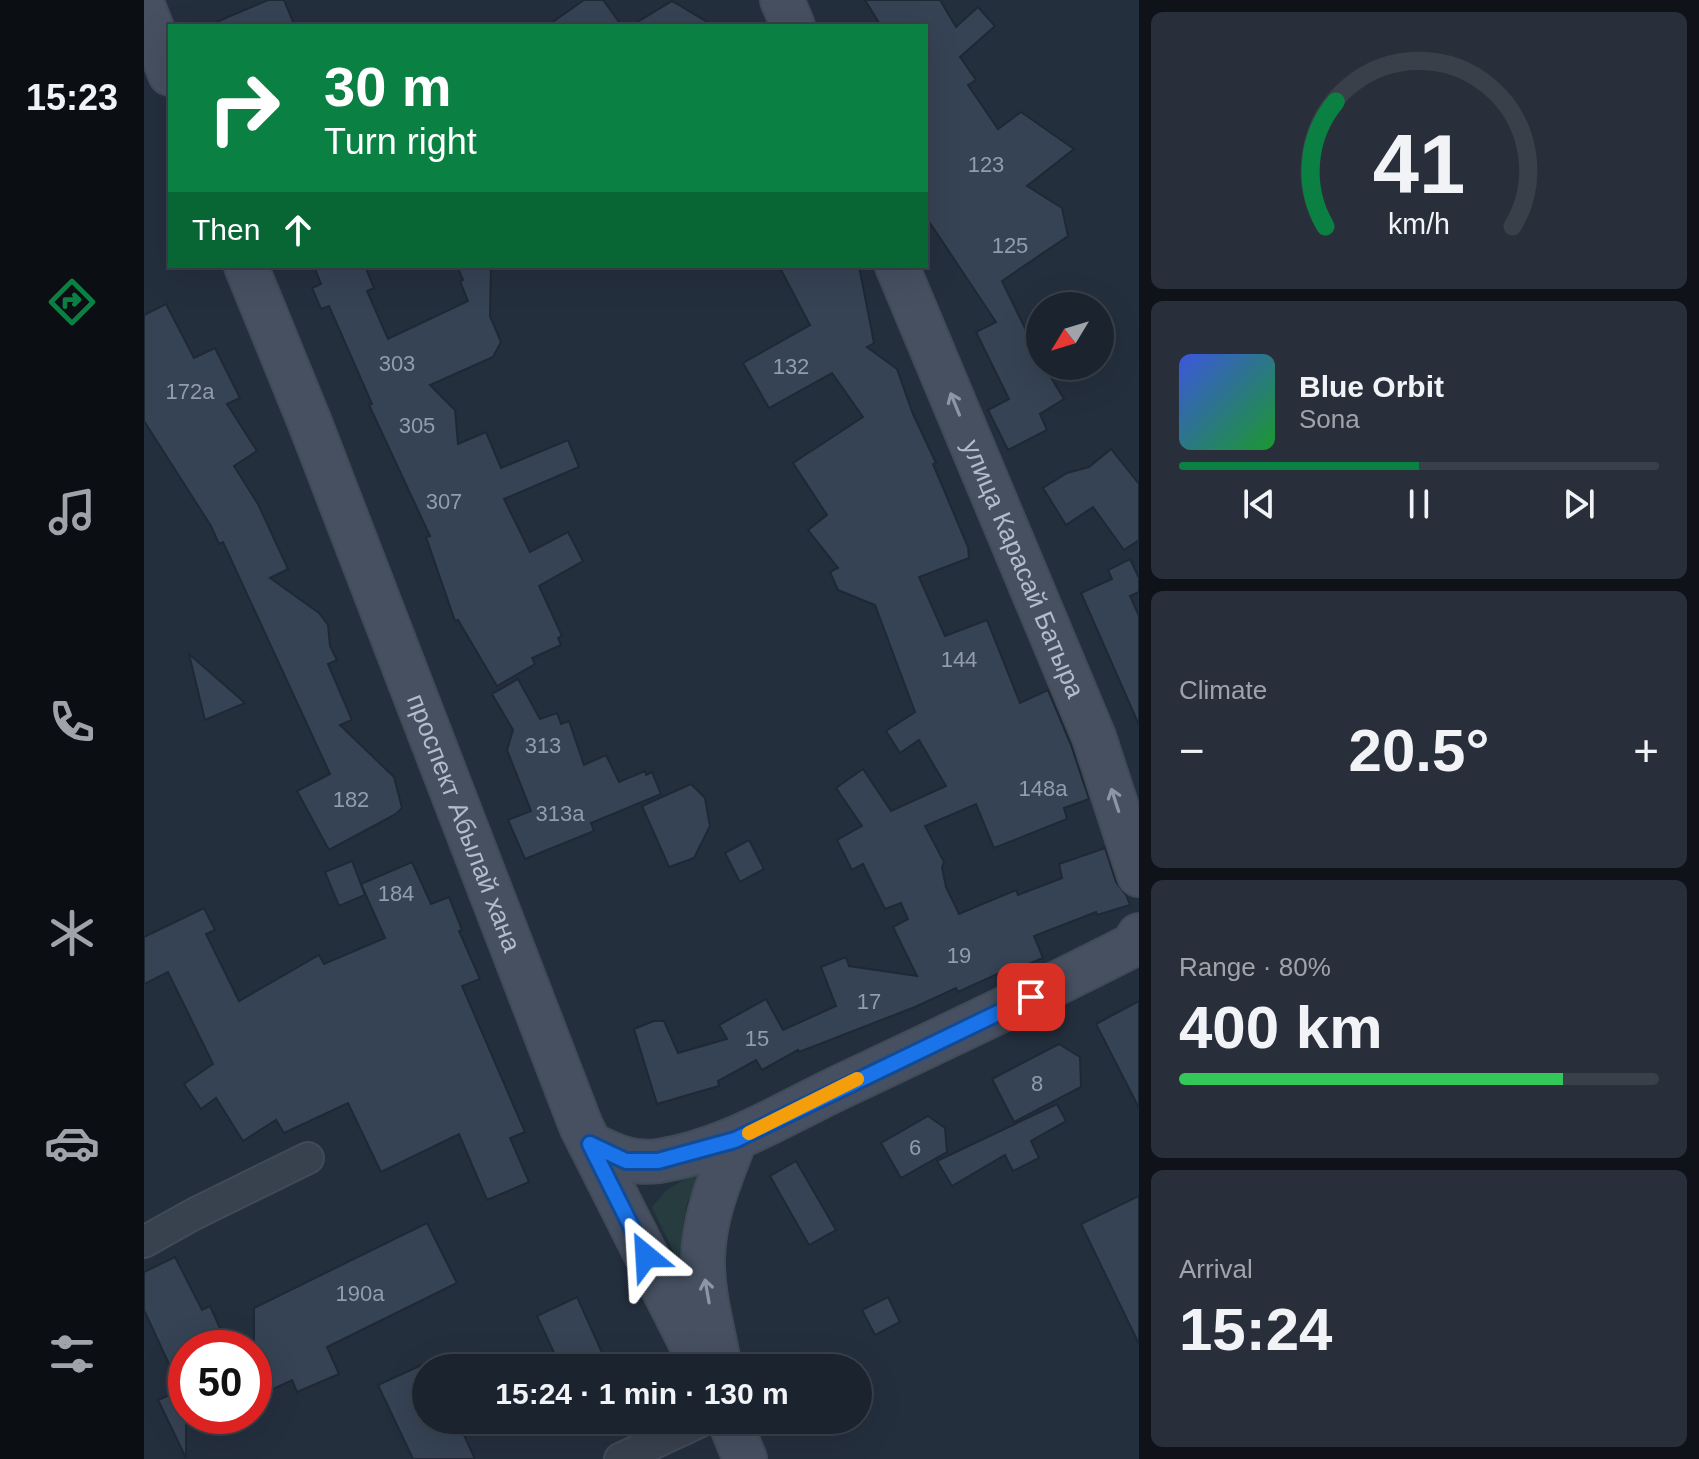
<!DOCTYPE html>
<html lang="en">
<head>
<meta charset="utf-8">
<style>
	:root { --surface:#1b232e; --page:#282f3a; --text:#f1f3f6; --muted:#a0a4aa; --line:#39404a; --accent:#0b8043 }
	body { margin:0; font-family:Helvetica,sans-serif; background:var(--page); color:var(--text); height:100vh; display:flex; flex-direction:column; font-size:30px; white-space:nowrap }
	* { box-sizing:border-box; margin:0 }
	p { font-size:26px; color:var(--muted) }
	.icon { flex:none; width:44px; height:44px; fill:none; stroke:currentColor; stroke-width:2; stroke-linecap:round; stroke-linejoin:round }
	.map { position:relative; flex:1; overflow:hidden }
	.panel { display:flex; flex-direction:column; gap:12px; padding:12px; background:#0f1319; width:560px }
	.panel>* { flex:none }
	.banner { position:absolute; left:24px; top:24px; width:760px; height:244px; border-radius:0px; box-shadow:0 8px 32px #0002,0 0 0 2px var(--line); background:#0b8043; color:#fff; overflow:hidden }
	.needle { width:52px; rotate:232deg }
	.tools { position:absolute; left:882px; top:292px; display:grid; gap:16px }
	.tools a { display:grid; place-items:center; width:88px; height:88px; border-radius:50%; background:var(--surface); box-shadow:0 8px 32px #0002,0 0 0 2px var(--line); font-size:40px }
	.speed { position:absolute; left:24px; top:1330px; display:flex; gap:16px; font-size:40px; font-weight:700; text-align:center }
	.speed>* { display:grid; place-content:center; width:104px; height:104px; border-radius:50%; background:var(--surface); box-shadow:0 8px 32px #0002,0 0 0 2px var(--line); line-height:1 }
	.speed .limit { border:12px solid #d22; background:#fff; color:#111 }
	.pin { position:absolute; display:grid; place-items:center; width:68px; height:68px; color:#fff; margin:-34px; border-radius:16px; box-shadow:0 4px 12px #0006 }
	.me { position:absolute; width:88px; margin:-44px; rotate:333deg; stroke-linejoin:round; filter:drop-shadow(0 0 6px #0008) }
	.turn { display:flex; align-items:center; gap:28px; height:168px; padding:0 24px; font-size:36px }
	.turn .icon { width:104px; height:104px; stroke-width:2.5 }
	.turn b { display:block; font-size:56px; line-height:68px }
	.then { display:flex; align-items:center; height:76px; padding:0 24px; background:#0003; gap:16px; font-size:30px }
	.big { font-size:60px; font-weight:700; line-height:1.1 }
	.panel .tile { flex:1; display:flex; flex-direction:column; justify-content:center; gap:12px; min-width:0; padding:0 28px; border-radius:12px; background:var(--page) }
	.panel .dial { align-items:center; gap:0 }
	.dial svg { height:208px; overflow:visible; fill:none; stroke:var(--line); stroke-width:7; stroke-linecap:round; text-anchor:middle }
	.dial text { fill:var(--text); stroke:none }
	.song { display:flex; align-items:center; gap:24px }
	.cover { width:96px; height:96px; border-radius:12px; background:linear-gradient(135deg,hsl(230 70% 55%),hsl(130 70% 35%)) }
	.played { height:8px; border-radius:4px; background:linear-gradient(90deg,var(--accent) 50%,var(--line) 50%) }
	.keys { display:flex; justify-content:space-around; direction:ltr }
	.heat { display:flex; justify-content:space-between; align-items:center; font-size:44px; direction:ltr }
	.charge { height:12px; border-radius:6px; background:linear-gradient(90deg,#34c759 80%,var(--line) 0) }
	.trip { position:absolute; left:268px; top:1354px; width:460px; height:80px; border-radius:40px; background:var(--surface); box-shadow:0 8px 32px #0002,0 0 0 2px var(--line); font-weight:700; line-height:80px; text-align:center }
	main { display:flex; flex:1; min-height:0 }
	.tab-bar { display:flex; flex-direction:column; width:144px; justify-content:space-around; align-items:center; background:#0b0e12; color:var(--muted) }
	.tab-bar .icon { width:56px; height:56px }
	.tab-bar .selected { color:var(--accent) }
	.tab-bar b { font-size:36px; color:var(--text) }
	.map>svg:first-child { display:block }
	.green { fill:#263c3f }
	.building { fill:#364354; stroke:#1f2835; stroke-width:2 }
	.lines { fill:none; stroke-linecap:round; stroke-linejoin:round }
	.minor-casing { stroke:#414a57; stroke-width:34 }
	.secondary-casing { stroke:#414a57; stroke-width:46 }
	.minor { stroke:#38414e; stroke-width:30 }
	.secondary { stroke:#465061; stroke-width:42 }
	.oneway { stroke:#8e96a5 }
	.route-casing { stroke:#114b97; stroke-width:20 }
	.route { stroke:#1a73e8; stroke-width:14 }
	.slow { stroke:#f59e0b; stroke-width:14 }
	.labels { text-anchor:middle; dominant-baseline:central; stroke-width:8; stroke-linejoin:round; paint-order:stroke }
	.number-label { font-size:22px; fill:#929caa }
	.street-label { font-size:26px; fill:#b4bcc9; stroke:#1d2633 }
</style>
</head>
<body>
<main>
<nav class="tab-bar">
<b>15:23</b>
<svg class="icon selected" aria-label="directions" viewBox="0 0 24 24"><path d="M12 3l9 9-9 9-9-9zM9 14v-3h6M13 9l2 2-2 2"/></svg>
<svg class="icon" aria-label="music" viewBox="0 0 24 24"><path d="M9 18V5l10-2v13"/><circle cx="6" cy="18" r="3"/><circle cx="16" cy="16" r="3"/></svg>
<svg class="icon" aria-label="phone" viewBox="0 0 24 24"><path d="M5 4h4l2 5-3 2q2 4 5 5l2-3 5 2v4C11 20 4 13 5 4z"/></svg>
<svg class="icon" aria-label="climate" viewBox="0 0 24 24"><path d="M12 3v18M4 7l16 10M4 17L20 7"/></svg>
<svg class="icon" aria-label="car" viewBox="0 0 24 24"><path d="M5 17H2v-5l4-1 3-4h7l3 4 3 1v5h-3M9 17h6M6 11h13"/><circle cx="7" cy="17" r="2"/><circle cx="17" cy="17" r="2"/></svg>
<svg class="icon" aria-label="filters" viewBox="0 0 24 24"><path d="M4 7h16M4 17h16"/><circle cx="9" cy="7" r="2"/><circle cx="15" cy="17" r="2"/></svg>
</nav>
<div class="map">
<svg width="995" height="1459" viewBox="0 0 995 1459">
	<rect width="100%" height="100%" fill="#242f3e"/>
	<polygon class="green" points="558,1170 543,1203 538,1231 538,1270 508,1207 524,1189"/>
	<g class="building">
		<polygon points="124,0 140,0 151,26 63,26"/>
		<polygon points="440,0 459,0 478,26 403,26"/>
		<polygon points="721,0 796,0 812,27 834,7 851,26 816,57 832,80 824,85 854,129 877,112 930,149 883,186 918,208 924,236 858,281 896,359 896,366 900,366 920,399 896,414 903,430 864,450 844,410 865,399 832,332 852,322 782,217 782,26 737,26"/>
		<polygon points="528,1 570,26 487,26"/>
		<polygon points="170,266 221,266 230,288 223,291 244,339 324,301 316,281 319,280 313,266 347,266 346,316 357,342 349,357 286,385 311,410 314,444 342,432 357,468 424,440 435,467 360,499 386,552 424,532 439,561 395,586 418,636 414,638 417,645 388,658 391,664 353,686 314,620 311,621 282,537 286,536 225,405 228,404 185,306 177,309 168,288 177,284"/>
		<polygon points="635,266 715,266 730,343 723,347 753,369 769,414 792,463 789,464 824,547 825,558 775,577 801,636 843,620 876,703 904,690 927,745 945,799 920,808 923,819 850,848 832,804 781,826 800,862 798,867 802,887 815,914 872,890 874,895 918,878 915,864 961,848 972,882 982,895 986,905 953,915 952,912 890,936 899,958 865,972 864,969 814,992 812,988 771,1007 655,1052 654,1050 618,1070 612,1060 574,1081 575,1086 513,1104 490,1029 510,1021 520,1021 534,1053 583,1039 575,1025 622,999 639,1030 692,1006 677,967 702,957 705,966 773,976 749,927 764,919 757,903 741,909 719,864 708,870 693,840 718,826 692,788 719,769 747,811 802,786 775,740 756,753 742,731 771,712 731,605 694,590 686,572 694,568 664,530 683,515 649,463 719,417 688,373 625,408 599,363 666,325"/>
		<polygon points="22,304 50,358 71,348 96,398 83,404 113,451 90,466 114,504 144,569 126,578 175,613 184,625 186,646 193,660 184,664 208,720 196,725 250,777 258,808 252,814 185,850 153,791 186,774 79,542 75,544 67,526 0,421 0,315"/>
		<polygon points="967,449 995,484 995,540 980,550 949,507 922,525 899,488 923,473 945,467"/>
		<polygon points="986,559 995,578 995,592 986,596 995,616 995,725 937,593 968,579 964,570"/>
		<polygon points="45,654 101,703 61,720"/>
		<polygon points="374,679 396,719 413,713 417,724 425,721 440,765 462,755 475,782 501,771 502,775 508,772 517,794 447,823 450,831 381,859 364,820 387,811 363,750 369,730 348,694"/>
		<polygon points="547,784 561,798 566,826 550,858 525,867 498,806"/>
		<polygon points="605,840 620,869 596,882 581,853"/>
		<polygon points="208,861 221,895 195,906 181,872"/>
		<polygon points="268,862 287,904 305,897 318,930 315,931 336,979 318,986 381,1132 366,1138 385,1182 343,1200 315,1134 237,1172 204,1103 140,1133 132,1120 99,1141 72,1098 57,1109 40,1084 69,1064 24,972 0,984 0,937 60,908 71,930 62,934 95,1001 175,955 180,964 241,938 217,884"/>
		<polygon points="995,1001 995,1108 952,1024"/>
		<polygon points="915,1044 936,1057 937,1087 870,1122 848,1079"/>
		<polygon points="913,1104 922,1121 887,1141 895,1158 869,1171 861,1155 808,1186 793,1161"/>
		<polygon points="784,1116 801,1128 803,1152 757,1178 737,1143"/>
		<polygon points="652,1161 692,1230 665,1245 626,1176"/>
		<polygon points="995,1196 995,1344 937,1224"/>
		<polygon points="283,1223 313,1283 183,1347 195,1374 153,1392 148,1380 110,1398 110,1308"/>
		<polygon points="31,1257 58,1310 66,1306 85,1348 42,1348 42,1458 14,1400 37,1390 0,1310 0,1272"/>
		<polygon points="433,1297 465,1368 417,1368 393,1316"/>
		<polygon points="744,1297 756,1322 731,1335 718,1310"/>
		<polygon points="282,1363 282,1420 313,1420 331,1459 269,1459 234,1385"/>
	</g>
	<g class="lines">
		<defs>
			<g id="minor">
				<polyline points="0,1242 50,1214 164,1158"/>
				<polyline points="476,1459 559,1420"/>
			</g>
			<g id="secondary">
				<polyline points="638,0 649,26"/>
				<polyline points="0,8 26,74"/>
				<path id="s1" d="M102 266 166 423 437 1126 559 1368"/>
				<path id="s2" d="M753 266 950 737 995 875"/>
				<path d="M446 1144C469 1155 488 1165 515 1161 580 1151 636 1116 694 1088 793 1041 892 995 989 945L995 935"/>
				<path d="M576 1368C570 1333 558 1294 559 1258 560 1216 576 1179 591 1140"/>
				<polyline points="585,1420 601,1459"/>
			</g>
		</defs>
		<use href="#minor" class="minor-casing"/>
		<use href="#secondary" class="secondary-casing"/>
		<use href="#minor" class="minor"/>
		<use href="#secondary" class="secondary"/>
	</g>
	<defs><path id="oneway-shaft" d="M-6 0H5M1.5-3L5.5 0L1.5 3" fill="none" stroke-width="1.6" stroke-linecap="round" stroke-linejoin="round" transform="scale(2)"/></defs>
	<g class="oneway">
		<use href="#oneway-shaft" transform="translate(811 404) rotate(-112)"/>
		<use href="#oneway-shaft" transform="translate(971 800) rotate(-108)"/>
		<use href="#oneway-shaft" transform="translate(563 1291) rotate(-100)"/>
	</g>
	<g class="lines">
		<defs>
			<polyline id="route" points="502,1256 446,1144 482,1161 514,1161 591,1140 887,997"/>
		</defs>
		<use href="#route" class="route-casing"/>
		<use href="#route" class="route"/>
		<polyline class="slow" points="605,1133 713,1079"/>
	</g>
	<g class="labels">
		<g class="number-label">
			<text x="842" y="164">123</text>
			<text x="866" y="245">125</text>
			<text x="253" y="363">303</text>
			<text x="647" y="366">132</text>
			<text x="46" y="391">172а</text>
			<text x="273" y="425">305</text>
			<text x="300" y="501">307</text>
			<text x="815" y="659">144</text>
			<text x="399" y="745">313</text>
			<text x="899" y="788">148а</text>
			<text x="207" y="799">182</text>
			<text x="416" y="813">313а</text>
			<text x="252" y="893">184</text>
			<text x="815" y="955">19</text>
			<text x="725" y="1001">17</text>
			<text x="613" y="1038">15</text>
			<text x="893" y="1083">8</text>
			<text x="771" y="1147">6</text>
			<text x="216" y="1293">190а</text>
		</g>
		<g class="street-label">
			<text stroke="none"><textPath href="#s2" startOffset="328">улица Карасай Батыра</textPath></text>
			<text stroke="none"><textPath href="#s1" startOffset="598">проспект Абылай хана</textPath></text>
		</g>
	</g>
</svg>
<div class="tools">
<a><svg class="needle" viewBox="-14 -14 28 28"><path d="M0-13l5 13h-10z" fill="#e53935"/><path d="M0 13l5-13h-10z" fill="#a0a4aa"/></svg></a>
</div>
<div class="speed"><div class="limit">50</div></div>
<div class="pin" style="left:887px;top:997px;background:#d93025"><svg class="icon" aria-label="arrive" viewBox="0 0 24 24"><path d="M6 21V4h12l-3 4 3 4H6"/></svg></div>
<svg class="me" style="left:502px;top:1256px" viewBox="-20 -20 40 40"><path d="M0-17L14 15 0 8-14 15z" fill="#1a73e8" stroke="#fff" stroke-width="4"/></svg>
<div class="trip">15:24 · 1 min · 130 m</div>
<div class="banner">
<div class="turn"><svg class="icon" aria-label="right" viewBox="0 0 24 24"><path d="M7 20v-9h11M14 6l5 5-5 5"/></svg><div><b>30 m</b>Turn right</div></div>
<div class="then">Then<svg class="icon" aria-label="ahead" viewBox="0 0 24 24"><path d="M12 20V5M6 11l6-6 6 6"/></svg></div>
</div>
</div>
<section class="panel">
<div class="tile dial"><svg viewBox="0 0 100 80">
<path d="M14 69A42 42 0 1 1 86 69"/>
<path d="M14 69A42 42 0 0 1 18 21" stroke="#0b8043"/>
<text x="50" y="56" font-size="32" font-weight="700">41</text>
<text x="50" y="72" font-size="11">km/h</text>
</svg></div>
<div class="tile">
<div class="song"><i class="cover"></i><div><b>Blue Orbit</b><p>Sona</p></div></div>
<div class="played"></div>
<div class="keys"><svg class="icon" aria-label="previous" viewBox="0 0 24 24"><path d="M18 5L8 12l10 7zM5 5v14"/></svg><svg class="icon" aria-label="pause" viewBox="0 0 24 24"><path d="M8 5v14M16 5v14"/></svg><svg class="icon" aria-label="next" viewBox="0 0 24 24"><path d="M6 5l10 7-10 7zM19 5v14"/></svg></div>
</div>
<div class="tile"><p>Climate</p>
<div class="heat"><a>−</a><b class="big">20.5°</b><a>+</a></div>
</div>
<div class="tile"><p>Range · 80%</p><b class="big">400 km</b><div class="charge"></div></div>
<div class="tile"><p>Arrival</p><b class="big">15:24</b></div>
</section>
</main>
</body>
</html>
